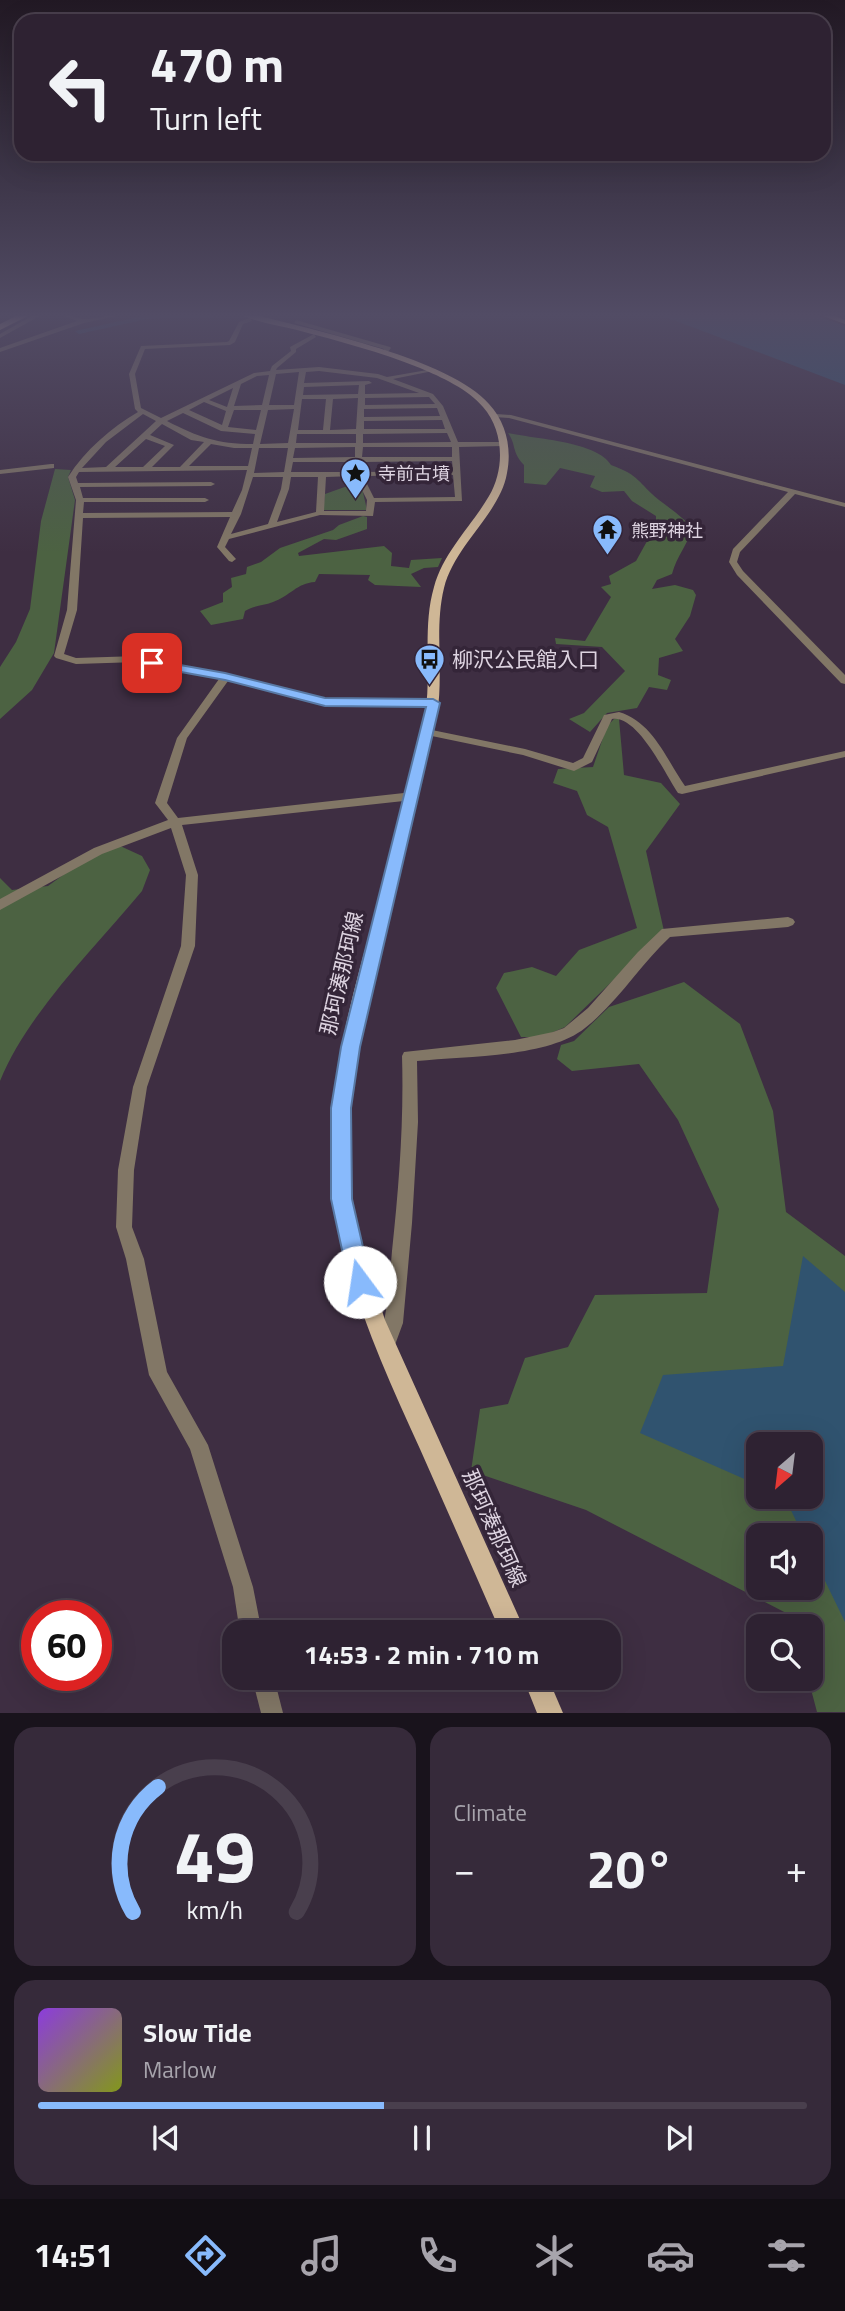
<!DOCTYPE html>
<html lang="en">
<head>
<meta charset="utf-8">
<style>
	:root { --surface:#2e2232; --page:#362a3a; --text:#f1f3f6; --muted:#a7a4ac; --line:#493f4d; --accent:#88bafc }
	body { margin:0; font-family:"Titillium Web","Noto Sans JP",sans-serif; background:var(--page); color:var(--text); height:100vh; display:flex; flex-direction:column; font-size:26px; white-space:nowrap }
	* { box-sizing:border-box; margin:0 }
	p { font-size:23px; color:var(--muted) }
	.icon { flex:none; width:38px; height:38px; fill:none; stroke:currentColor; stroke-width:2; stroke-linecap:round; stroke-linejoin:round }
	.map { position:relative; height:1713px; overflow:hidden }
	.side { display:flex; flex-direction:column; gap:14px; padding:14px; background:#19131c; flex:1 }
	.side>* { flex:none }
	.top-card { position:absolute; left:14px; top:14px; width:817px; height:147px; border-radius:21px; box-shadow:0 7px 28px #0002,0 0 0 2px var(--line); background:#2e2232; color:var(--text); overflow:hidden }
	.needle { width:46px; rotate:208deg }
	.tools { position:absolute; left:746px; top:1432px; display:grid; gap:14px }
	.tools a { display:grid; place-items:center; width:77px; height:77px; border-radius:14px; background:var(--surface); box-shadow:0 7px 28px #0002,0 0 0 2px var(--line); font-size:35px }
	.speed { position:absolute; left:21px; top:1600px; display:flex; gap:14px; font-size:35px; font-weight:700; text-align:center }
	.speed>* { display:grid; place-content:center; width:91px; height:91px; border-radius:50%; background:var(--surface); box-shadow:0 7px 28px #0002,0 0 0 2px var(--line); line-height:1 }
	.speed .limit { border:10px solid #d22; background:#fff; color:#111 }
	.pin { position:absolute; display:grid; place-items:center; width:60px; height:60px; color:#fff; margin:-30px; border-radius:14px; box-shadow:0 4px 10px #0006 }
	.me { position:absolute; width:77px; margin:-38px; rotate:346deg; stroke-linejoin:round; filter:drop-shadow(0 0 5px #0008) }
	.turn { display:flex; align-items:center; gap:24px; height:147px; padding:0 21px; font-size:32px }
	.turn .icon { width:91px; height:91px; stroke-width:2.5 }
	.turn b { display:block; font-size:49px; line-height:60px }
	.big { font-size:52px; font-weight:700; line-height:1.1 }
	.side .tile { flex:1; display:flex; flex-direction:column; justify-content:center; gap:10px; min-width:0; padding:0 24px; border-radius:21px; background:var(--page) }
	.side .dial { align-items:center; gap:0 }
	.dial svg { height:182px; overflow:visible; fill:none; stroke:var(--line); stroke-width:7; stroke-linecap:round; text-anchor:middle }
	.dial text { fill:var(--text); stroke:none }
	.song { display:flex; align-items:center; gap:21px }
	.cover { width:84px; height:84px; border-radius:10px; background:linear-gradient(135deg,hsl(270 70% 55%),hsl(70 70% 35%)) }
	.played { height:7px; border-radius:4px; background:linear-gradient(90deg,var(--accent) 45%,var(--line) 45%) }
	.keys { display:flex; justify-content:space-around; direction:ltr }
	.heat { display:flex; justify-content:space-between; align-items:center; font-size:38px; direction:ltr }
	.side .tiles { flex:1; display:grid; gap:14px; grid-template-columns:1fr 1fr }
	.tile:last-child { grid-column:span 2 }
	.trip { position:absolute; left:222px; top:1620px; width:399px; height:70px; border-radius:21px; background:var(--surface); box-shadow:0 7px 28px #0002,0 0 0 2px var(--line); font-weight:700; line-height:70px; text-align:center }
	.dock { display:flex; height:112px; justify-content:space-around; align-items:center; background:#120e14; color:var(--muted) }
	.dock .icon { width:49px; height:49px }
	.dock .on { color:var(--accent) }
	.dock b { font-size:32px; color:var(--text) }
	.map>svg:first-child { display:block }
	.green { fill:#4c6242; fill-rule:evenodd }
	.water { fill:#30536f }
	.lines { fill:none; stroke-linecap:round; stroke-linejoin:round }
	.river { fill:#30536f; fill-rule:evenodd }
	.minor { fill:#827766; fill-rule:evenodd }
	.major { fill:#cfb796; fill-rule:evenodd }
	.highway { fill:#edd0a8; fill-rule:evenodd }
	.route { fill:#88bafc; stroke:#5879a4; stroke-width:2 }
	.labels { text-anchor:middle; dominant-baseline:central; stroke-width:7; stroke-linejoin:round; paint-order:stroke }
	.far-poi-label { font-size:18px; fill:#ddd3e0; stroke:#342538; text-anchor:start }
	.poi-label { font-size:21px; fill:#ddd3e0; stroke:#342538; text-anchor:start }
	.street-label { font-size:21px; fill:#ddd3e0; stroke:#342538 }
</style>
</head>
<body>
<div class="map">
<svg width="845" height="1713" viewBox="0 0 845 1713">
	<rect width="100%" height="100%" fill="#3e2e42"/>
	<g class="green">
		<path d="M508 433C534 439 597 441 611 465 641 476 637 482 659 500 671 509 682 517 693 528 687 545 677 556 672 574L657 580 652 589 675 585 693 590 696 595 690 616 675 639 683 651 659 658 658 675 671 680 667 690 649 687 637 708 607 713 590 732 569 719 584 713 625 671 602 647 556 644 555 638 585 641 611 597 601 587 611 584 609 576 636 561 656 525V516L632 501 624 491 602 492 590 487 595 476 560 468 546 485 524 483V465C511 451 517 446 508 433Z"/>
		<polygon points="55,469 71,470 68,477 75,500 54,653 32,690 0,719 0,667 16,642 30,609 41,521"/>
		<polygon points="353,484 362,488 367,510 323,510 325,494"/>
		<path d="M363 516 367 517V529L336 540 324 539 298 553 299 556 384 546 392 553 391 566 409 568 411 560 442 558 438 567 424 568 411 574 421 587 375 585 368 580 370 575 319 574 315 582C297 583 290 596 273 602 263 606 255 605 245 611L243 619 211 625 200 611 223 602V593L232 587 231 578 246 574 247 567 261 562 280 548 333 530 339 525Z"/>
		<polygon points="614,719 619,719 624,775 661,783 680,804 646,851 664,931 565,1027 542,1037 521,1037 496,988 504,973 532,967 556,976 579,950 637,928 608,827 587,815 577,791 553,783 558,769 593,767 607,726"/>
		<path d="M118 845 142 856 150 870 142 891C95 948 28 1012 0 1081V878L12 890 48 886 74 867Z"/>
		<path d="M684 982 740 1024 773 1111 786 1212 845 1256V1712H817L808 1678H810V1626H793L790 1615 586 1510 471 1471 480 1409 508 1404 525 1358 568 1347 595 1295 707 1293 719 1209 678 1120 639 1064 572 1071 557 1059 561 1045 574 1041 609 1007ZM758 1444H810V1496H758ZM758 1535H810V1587H758Z"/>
	</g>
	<g class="water">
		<polygon points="655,313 809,313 845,326 845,385"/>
		<polygon points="803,1256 845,1292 845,1622 810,1550 810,1535 803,1535 784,1496 810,1496 810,1444 758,1444 758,1485 640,1433 663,1375 783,1366"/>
	</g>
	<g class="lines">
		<polygon class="river" points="301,313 147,319 79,334 75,331 147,315"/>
		<g class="minor">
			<polygon points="37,313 45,313 0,338 0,334"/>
			<path d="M57 313C67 313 76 319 85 319 100 319 114 313 130 313L84 323 0 352V348L77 321Z"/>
			<path d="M250 318 252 321 243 324 235 342 230 345 145 349 135 374 141 408 161 418 254 373 270 371 272 366 291 351 290 347 314 334 316 337 296 349V352L277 368 276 370 319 367 378 374 387 377 433 369V371L393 379 433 394 443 406 458 442H503L507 444 503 446 459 447 462 501 375 502 373 516 320 515 229 539 225 547 236 559 232 562 229 561 217 547 230 517 83 518 77 610 64 654 76 658 138 656 225 674 325 699 433 700 438 703 433 706 325 705 228 681 187 738 167 803 178 818 413 792 419 796 413 800 182 825 198 875 195 946 147 1087 134 1170 132 1227 144 1259 167 1372 208 1445 253 1587 262 1633H240L233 1587 190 1449 149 1375 126 1259 116 1227 118 1170 133 1087 181 946 186 875 171 828 102 854 0 910V899L94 848 168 820 155 803 177 738 219 679 138 662 76 664 56 658 54 656 67 610 76 500 68 477C85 450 111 428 138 412L135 409 129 374 141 346 227 342 229 341 239 322ZM319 371 377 378 419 393 365 394V385L372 383 369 381 304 383 306 372ZM299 372 294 405H269L276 374ZM269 375 262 405 234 406 241 384 257 376ZM359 385 358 394 303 395 304 387ZM233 388 227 407 209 400ZM429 397 435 404 365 405V398ZM358 398 356 429 330 430 333 399ZM302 399H326L323 430H298ZM204 402 226 411 222 425 189 410ZM437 408 440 416 364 417V409ZM294 409 288 443 260 444 268 410ZM234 410H261L256 430 228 427ZM183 413 221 431 255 434 253 444C217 444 198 437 167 421ZM143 414 156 421 106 467 82 468 106 442ZM442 420 445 429H364V421ZM162 424 191 440 204 442 180 467H152L174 445 150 435ZM447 433 451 442 363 443V434ZM297 434H356V443H296ZM146 439 165 446 143 467H115ZM211 444 234 448H252L248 466H189ZM355 447V457L293 458 295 448ZM363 447H452V457H362ZM259 448H288L284 472 254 473ZM452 461 453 471 362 472V462ZM293 462H355L354 472H291ZM247 470 242 490 232 512 83 513 84 502H205L209 500 205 498H83L80 487 211 486 215 484 211 482 78 483 76 477 79 472ZM453 475 455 497 374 498 363 476ZM355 476 367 500 366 511H324L326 477ZM253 477H283L281 489 268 524 231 534 241 514ZM291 477H318L316 512 277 522 289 489Z"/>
			<polygon points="296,320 390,347 391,348 387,353 383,353 384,349 294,323"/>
			<polygon points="496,414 511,415 845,503 845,507 795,494 740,552 737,562 743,571 845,675 845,684 841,683 737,575 729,562 733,549 788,492 509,418 494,417 494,415"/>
			<polygon points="51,464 54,464 54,468 0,474 0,470"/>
			<path d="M619 712C653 722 666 759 685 786L845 751V757L682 794 678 793C665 774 638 715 612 719L592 762 574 771 523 755 427 735 422 732 427 729 525 749 573 763 583 758 604 715Z"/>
			<path d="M788 917 793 919 795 922 793 925 788 927 670 937C640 965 618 1002 585 1028 548 1058 464 1056 417 1061L418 1122 412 1223 403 1323 392 1353 386 1356 380 1353 377 1347C388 1316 389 1284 392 1251 399 1186 404 1121 402 1056L404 1052 515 1040 553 1032 564 1028 588 1008 638 952 662 929Z"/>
			<polygon points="252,1678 274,1678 283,1713 261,1713"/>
		</g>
		<g class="major">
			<path d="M236 313H248C308 329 449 358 489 404 506 422 512 448 507 473 500 514 455 544 444 588 434 629 444 673 437 715L361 1030 350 1110 348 1155 352 1199 359 1240 385 1320 526 1633H501C474 1571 447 1510 420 1449 370 1339 322 1235 332 1111 338 1046 356 982 373 920 392 852 411 783 425 715 432 673 422 628 434 587 444 551 471 527 489 496 505 469 504 431 483 407 468 389 441 377 420 368 380 352 339 341 297 330 277 325 255 322 236 313Z"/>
			<polygon points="815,313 826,313 845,320 845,324"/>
			<polygon points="523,1678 548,1678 563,1713 537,1713"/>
		</g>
		<polygon class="highway" points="22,313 34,313 0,330 0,324"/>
	</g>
	<linearGradient id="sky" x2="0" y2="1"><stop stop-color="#221924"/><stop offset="0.57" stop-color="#524c65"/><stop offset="1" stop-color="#524c65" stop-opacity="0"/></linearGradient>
	<rect width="845" height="553" fill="url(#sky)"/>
	<polygon class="route" points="152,660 225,673 325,698 433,699 440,703 360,1047 351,1108 352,1199 371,1282 368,1289 360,1293 352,1289 349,1282 331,1199 331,1108 341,1047 426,707 325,706 225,680 148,666 146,663"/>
	<defs>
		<symbol id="sight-pin" viewBox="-11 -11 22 30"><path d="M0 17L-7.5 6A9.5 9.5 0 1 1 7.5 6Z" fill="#88bafc" stroke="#342538"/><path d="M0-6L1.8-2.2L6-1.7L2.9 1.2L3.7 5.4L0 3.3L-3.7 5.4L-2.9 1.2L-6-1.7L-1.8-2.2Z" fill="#111"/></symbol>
		<symbol id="temple-pin" viewBox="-11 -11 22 30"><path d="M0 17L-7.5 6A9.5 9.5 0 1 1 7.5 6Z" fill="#88bafc" stroke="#342538"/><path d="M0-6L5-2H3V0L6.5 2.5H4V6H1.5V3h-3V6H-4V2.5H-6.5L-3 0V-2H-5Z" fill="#111"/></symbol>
		<symbol id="bus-pin" viewBox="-11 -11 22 30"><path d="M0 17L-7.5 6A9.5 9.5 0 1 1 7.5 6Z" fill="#88bafc" stroke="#342538"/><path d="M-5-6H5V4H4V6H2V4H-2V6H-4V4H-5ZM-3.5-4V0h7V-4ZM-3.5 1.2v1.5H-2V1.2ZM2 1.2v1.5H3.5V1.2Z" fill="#111"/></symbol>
	</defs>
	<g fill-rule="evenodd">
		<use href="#sight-pin" x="338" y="456" width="35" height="47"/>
		<use href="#temple-pin" x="590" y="512" width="35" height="47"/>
		<use href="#bus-pin" x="412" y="642" width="35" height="47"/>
	</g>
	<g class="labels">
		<g class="far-poi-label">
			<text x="378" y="473">寺前古墳</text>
			<text x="631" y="530">熊野神社</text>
		</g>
		<g class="poi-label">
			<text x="452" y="659">柳沢公民館入口</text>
		</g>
		<g class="street-label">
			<text transform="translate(341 973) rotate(-77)">那珂湊那珂線</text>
			<text transform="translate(495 1528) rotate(66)">那珂湊那珂線</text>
		</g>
	</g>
</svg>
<div class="tools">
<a><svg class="needle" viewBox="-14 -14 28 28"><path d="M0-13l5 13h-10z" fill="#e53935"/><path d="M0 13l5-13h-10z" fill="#a7a4ac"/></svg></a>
<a><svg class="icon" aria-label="sound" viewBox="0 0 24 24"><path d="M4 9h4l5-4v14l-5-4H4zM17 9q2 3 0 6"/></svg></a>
<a><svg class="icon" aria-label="search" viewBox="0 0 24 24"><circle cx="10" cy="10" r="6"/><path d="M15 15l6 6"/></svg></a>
</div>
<div class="speed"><div class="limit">60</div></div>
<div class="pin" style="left:152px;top:663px;background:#d93025"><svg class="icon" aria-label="arrive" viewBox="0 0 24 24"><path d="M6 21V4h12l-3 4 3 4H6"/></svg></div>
<svg class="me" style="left:360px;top:1282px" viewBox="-20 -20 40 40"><circle r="19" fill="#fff"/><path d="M0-13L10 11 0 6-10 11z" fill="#88bafc"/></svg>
<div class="trip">14:53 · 2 min · 710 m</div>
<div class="top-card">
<div class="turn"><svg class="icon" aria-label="left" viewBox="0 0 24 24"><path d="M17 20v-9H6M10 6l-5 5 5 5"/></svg><div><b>470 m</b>Turn left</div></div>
</div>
</div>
<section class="side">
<div class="tiles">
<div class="tile dial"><svg viewBox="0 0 100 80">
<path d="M14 69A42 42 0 1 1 86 69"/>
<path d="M14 69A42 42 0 0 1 25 14" stroke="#88bafc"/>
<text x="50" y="56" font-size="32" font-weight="700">49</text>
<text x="50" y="72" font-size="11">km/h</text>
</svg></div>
<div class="tile"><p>Climate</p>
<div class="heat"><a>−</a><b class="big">20°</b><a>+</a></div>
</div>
<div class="tile">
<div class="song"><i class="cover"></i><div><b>Slow Tide</b><p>Marlow</p></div></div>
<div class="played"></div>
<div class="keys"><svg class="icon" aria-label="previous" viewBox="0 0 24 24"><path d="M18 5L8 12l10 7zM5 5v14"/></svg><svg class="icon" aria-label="pause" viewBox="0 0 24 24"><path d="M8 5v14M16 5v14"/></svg><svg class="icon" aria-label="next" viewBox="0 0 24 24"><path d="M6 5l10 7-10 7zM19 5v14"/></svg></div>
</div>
</div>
</section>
<nav class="dock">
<b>14:51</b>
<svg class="icon on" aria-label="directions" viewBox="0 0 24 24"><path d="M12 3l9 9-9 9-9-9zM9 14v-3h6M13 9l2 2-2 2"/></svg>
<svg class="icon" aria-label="music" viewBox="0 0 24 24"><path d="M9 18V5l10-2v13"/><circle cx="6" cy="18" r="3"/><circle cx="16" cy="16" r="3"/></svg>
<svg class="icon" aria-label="phone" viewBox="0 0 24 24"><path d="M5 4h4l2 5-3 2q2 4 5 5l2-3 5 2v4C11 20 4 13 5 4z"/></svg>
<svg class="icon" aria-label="climate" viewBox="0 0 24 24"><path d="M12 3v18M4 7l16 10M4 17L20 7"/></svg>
<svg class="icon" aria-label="car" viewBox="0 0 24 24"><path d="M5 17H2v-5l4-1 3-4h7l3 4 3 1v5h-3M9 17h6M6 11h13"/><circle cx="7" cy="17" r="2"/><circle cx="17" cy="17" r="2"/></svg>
<svg class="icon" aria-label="filters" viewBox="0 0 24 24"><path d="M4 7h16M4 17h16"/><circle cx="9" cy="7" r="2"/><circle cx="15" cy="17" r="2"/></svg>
</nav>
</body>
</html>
